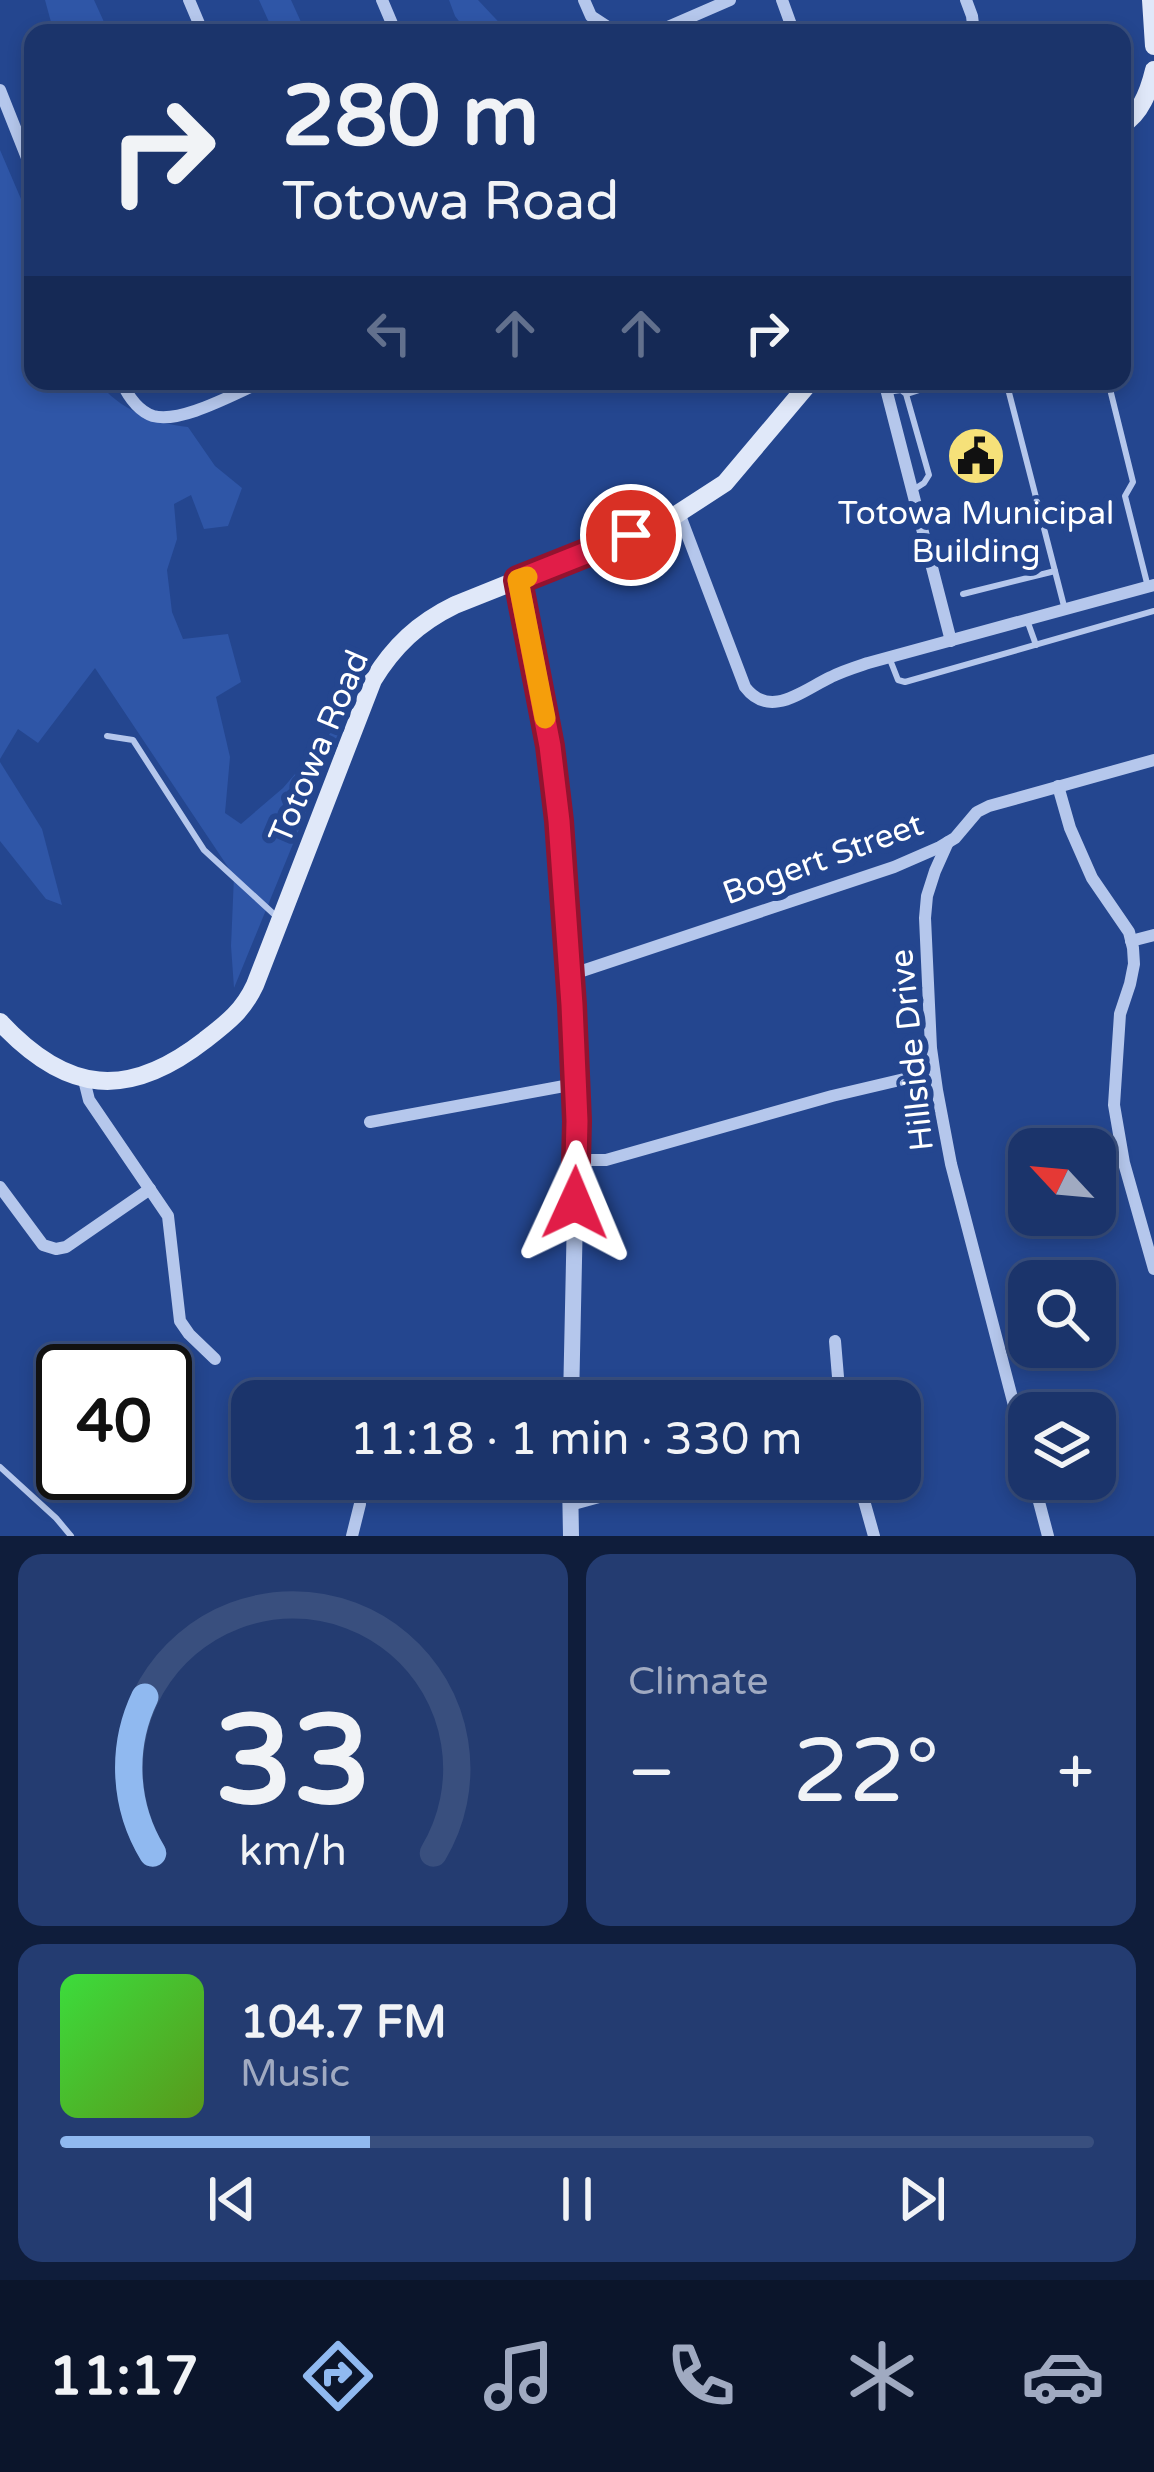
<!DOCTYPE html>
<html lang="en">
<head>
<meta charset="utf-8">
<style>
	:root { --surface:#1b346b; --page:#243c71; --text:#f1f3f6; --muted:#a0aac1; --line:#394f7e; --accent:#90b9f0 }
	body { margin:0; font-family:"Varela Round",sans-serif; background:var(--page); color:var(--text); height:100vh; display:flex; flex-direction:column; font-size:45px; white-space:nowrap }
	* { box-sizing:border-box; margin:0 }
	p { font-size:39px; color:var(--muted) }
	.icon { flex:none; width:66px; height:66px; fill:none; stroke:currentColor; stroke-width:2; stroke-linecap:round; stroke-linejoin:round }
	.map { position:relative; height:1536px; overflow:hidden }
	.sheet { display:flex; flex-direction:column; gap:18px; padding:18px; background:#0f1d3b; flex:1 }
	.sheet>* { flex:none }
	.banner { position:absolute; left:24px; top:24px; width:1107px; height:366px; border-radius:24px; box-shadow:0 6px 18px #0003,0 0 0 3px var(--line); background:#1b346b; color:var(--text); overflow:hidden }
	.needle { width:78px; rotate:296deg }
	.controls { position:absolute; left:1008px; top:1128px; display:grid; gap:24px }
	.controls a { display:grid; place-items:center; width:108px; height:108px; border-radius:24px; background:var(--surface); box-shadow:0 6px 18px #0003,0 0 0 3px var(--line); font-size:60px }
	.speed { position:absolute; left:36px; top:1344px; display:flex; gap:24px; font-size:60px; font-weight:700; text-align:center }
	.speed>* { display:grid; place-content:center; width:156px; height:156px; border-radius:50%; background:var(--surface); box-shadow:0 6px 18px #0003,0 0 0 3px var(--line); line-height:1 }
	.speed .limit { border:6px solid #111; border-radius:18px; background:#fff; color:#111 }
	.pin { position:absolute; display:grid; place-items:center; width:102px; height:102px; color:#fff; margin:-51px; border:6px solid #fff; border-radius:50%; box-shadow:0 3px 12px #0007 }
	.me { position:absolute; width:132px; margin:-66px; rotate:1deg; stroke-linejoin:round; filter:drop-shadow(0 0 9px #0008) }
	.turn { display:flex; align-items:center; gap:42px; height:252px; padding:0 60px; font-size:54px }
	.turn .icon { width:156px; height:156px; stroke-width:2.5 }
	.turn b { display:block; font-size:84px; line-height:102px }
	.lanes { display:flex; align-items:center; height:114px; padding:0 60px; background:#0003; justify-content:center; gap:60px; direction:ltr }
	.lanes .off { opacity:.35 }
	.big { font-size:90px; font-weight:600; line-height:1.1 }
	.sheet .tile { flex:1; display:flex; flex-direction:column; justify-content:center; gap:18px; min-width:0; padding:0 42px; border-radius:24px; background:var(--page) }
	.sheet .dial { align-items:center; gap:0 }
	.dial svg { height:312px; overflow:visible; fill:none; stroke:var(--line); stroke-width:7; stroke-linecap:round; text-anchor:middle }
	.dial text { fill:var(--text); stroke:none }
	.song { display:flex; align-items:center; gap:36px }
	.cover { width:144px; height:144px; border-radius:18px; background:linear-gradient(135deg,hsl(120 70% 55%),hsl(90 70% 35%)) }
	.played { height:12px; border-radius:6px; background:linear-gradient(90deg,var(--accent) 30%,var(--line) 30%) }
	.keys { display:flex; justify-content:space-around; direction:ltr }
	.heat { display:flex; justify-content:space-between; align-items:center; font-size:66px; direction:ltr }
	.sheet .tiles { flex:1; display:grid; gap:18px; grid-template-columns:1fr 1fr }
	.tile:last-child { grid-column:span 2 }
	.trip { position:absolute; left:231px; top:1380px; width:690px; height:120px; border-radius:24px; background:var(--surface); box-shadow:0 6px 18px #0003,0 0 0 3px var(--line); font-weight:600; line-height:120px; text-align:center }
	.menu { display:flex; height:192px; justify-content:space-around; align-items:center; background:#0b152b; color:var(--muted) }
	.menu .icon { width:84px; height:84px }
	.menu .active { color:var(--accent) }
	.menu b { font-size:54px; color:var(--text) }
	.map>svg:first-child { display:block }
	.green { fill:#2f56a7 }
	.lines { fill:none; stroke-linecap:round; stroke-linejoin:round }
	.service { stroke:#b5c7ec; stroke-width:6 }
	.minor { stroke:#b5c7ec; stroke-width:12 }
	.tertiary { stroke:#b5c7ec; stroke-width:16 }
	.secondary { stroke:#e0e8f9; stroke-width:18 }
	.route-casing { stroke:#92132f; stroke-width:30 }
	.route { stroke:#e11d48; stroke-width:21 }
	.slow { stroke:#f59e0b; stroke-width:21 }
	.labels { text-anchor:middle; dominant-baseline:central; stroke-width:12; stroke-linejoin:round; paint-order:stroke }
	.poi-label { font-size:33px; fill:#fff; stroke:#24468f }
	.street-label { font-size:33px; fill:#fff; stroke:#24468f }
</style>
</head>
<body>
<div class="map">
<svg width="1154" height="1536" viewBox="0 0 1154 1536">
	<rect width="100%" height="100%" fill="#24468f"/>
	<g class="green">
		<polygon points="45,0 94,0 109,33 54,33"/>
		<polygon points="259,0 291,0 306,33 274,33"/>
		<polygon points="449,0 478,0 509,33 468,33 455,16"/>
		<path d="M0 150 33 227V381H98C117 409 156 424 188 427L215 466 242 488 228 526 204 529 191 495 174 504 177 539 167 570 172 612 183 639 228 634 241 682 216 697 230 757 225 813 241 824 283 788 333 730 338 734 234 988 231 946 234 876 95 668 38 743 18 729 0 759Z"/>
		<polygon points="0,762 42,829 62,905 46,899 0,841"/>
	</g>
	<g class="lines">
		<g class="service">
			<polyline points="1006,381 1064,606"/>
			<polyline points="1108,381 1133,482 1125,496 1147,583"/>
			<polyline points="887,392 901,390 906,394 929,475 924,483 913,490"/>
			<polyline points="907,394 938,384"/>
			<polyline points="963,594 1055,571"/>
			<polyline points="1027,620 1036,645"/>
			<polyline points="889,657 898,680 905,682 1154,611"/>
			<polyline points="107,736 133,740 204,850 277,917"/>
			<polyline points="0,1467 56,1518 71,1536"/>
		</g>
		<g class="minor">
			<polyline points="189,0 203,33"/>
			<polyline points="382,0 396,33"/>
			<polyline points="584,0 591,16 617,33"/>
			<polyline points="782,0 794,33"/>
			<polyline points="966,0 972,16 974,33"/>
			<polyline points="654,33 730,0"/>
			<polyline points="0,90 33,173"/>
			<path d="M121 381C127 394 138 411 153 416 182 424 237 392 264 381"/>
			<polyline points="884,381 951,641"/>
			<path d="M679 513 745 687C770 720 803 690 831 677 843 671 856 667 868 663L1154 585"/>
			<polyline points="1058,786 1070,828 1092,878 1129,932 1133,948 1134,964 1130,984 1120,1014 1114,1105 1124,1163 1154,1269"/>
			<polyline points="948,842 935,871 927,896 925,918 931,1048 937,1090 951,1164 1029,1463"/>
			<polyline points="1131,941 1154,935"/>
			<polyline points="570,975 894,867 940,847 955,838 977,812 989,806 1154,760"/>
			<polyline points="83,1076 89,1100 168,1216 180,1321 189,1334 215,1359"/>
			<polyline points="370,1122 575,1084"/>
			<polyline points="576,1160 606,1160 832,1096 934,1072"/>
			<polyline points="0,1187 43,1245 56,1249 66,1247 150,1189"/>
			<polyline points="835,1341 840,1401"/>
			<polyline points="858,1479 874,1536"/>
			<polyline points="1033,1479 1048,1536"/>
			<polyline points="570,1505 665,1479"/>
			<polyline points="352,1536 360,1504"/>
		</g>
		<g class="tertiary">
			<polyline points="518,580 554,780 572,1005 577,1121 571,1401"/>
			<polyline points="570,1479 571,1536"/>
		</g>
		<g class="secondary">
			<polyline points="1151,0 1154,46"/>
			<path d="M1122 125C1141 114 1149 91 1154 70"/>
			<path d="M0 1022C67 1094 128 1100 205 1040 227 1023 243 1011 255 985L373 680C394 646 418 623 455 605L668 520 725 483 811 381"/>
		</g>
	</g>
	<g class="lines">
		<defs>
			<polyline id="route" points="575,1203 577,1121 572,1005 559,821 550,746 518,580 631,535"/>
		</defs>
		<use href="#route" class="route-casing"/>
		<use href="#route" class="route"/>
		<polyline class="slow" points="527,577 518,580 545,718"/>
	</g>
	<defs>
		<symbol id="civic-disc" viewBox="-11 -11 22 22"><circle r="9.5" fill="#f6e179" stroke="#24468f"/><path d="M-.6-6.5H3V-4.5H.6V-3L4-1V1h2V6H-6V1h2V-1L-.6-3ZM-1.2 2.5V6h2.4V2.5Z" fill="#111"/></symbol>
	</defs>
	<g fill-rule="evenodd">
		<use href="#civic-disc" x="943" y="423" width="66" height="66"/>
	</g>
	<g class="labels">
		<g class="poi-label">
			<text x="976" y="513">Totowa Municipal<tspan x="976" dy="38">Building</tspan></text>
		</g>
		<g class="street-label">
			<text transform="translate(319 747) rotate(-67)">Totowa Road</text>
			<text transform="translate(823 859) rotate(-20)">Bogert Street</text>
			<text transform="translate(912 1050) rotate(-96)">Hillside Drive</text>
		</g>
	</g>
</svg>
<div class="controls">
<a><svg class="needle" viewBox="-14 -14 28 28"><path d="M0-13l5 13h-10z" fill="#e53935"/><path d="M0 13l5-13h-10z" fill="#a0aac1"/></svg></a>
<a><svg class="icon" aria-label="search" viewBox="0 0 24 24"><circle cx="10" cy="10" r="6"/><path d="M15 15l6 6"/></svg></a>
<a><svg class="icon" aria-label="layers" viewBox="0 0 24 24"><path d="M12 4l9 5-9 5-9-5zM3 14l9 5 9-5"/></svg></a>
</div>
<div class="speed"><div class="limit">40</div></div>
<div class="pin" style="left:631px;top:535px;background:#d93025"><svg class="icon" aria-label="arrive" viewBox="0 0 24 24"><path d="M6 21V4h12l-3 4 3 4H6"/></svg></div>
<svg class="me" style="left:575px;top:1203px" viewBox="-20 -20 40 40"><path d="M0-17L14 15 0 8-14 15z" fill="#e11d48" stroke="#fff" stroke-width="4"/></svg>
<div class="trip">11:18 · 1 min · 330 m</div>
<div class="banner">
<div class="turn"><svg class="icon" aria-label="right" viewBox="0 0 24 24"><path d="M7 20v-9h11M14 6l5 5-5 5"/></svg><div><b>280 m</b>Totowa Road</div></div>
<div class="lanes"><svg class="icon off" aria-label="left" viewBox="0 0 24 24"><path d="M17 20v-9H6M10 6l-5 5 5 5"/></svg><svg class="icon off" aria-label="ahead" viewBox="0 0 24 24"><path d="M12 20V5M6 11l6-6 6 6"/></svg><svg class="icon off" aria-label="ahead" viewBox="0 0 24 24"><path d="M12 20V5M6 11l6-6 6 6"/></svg><svg class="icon" aria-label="right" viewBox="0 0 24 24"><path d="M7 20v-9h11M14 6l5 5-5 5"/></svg></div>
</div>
</div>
<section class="sheet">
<div class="tiles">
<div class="tile dial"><svg viewBox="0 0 100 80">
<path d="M14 69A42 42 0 1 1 86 69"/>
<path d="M14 69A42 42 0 0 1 12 29" stroke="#90b9f0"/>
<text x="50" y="56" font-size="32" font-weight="700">33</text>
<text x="50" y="72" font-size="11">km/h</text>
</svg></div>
<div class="tile"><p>Climate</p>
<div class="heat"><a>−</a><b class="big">22°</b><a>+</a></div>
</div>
<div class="tile">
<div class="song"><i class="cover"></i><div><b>104.7 FM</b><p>Music</p></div></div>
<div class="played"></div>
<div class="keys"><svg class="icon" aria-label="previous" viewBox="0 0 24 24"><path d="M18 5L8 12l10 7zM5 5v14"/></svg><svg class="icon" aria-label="pause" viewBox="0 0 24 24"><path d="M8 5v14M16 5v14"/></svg><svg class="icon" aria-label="next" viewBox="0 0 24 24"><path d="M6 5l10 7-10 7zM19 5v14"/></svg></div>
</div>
</div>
</section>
<nav class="menu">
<b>11:17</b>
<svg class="icon active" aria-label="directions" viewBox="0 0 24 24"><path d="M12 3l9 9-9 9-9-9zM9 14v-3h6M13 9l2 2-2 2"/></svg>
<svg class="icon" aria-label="music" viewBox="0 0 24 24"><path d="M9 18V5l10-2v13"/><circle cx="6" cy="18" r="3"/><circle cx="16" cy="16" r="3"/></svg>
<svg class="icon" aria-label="phone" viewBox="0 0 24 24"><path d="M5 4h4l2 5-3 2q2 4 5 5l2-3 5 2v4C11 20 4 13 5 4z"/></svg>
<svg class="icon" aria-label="climate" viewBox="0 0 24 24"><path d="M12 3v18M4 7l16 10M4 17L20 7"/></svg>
<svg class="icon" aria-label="car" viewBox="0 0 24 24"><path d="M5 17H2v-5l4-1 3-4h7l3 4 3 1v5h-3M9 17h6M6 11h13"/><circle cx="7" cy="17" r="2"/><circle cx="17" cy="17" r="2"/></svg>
</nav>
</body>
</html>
